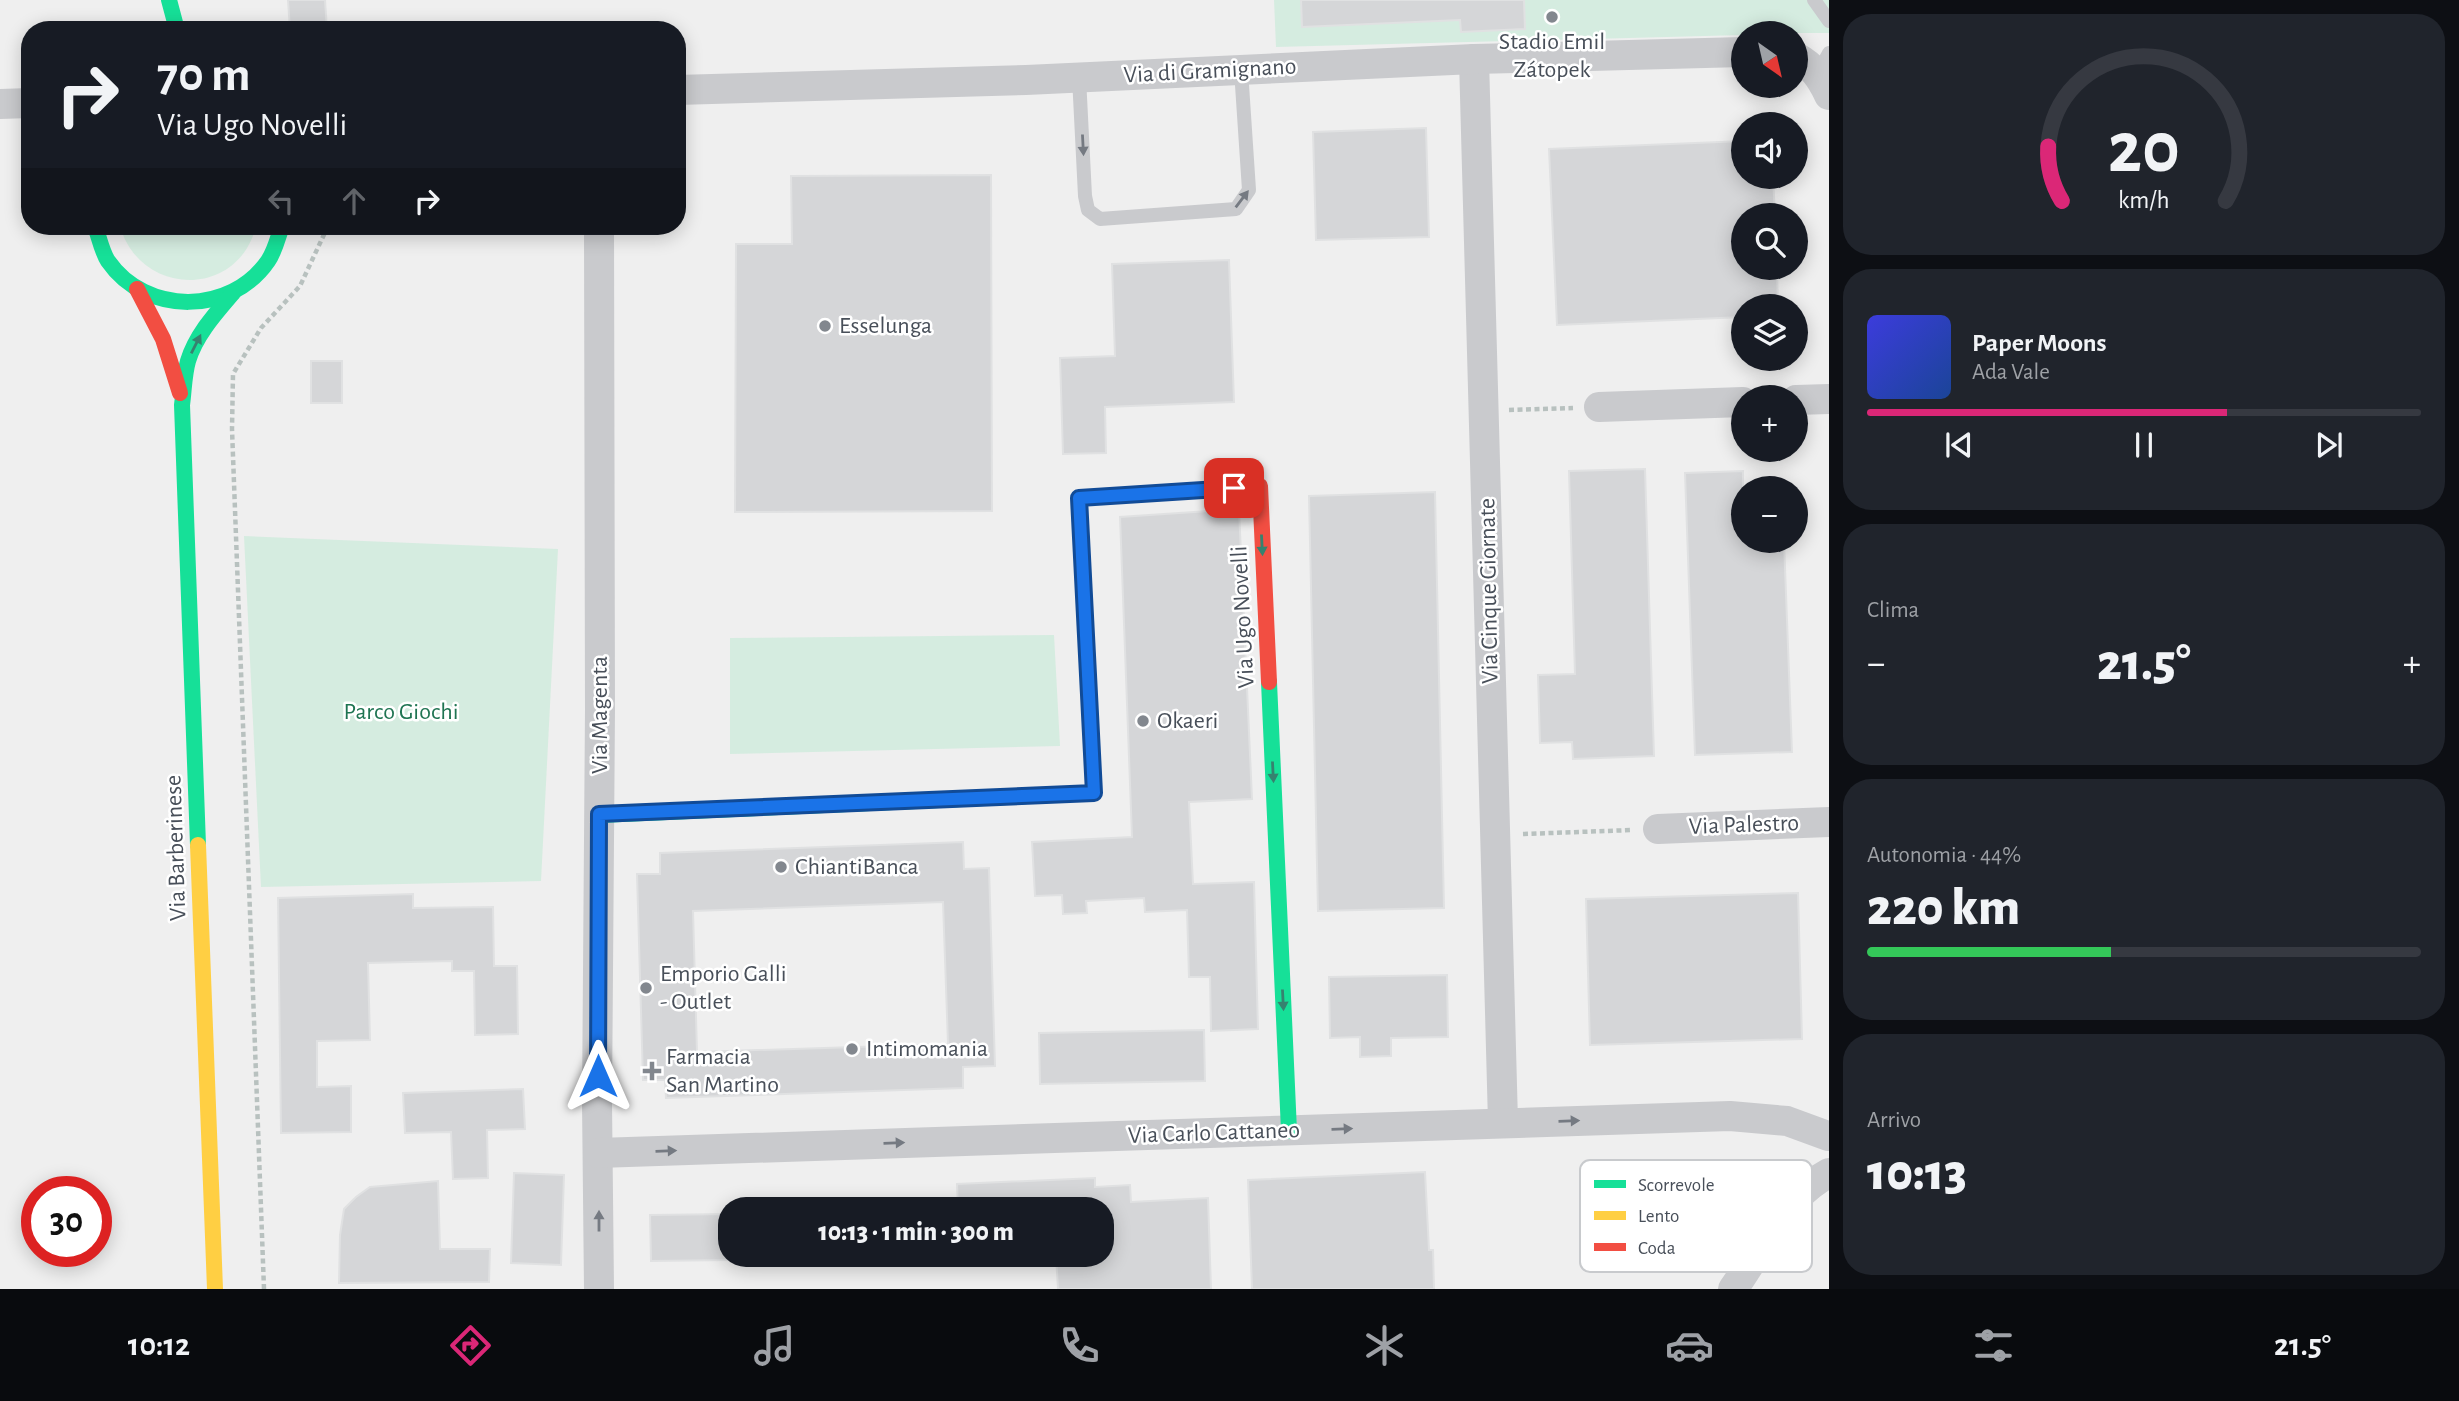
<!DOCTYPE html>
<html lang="it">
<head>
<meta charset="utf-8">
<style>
	:root { --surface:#171b24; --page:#20242c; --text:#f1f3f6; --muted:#9ea1a6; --line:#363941; --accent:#db2777 }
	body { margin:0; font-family:"Alegreya Sans",sans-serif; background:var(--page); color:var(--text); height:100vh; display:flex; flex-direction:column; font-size:26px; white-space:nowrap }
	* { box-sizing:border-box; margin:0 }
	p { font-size:23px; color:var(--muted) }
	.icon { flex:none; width:38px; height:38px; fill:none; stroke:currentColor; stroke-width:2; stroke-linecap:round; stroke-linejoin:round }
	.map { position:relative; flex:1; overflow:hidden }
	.drawer { display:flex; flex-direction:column; gap:14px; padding:14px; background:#0d0f14; width:630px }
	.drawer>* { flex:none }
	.guide { position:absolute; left:21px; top:21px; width:665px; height:214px; border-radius:28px; box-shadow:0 4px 18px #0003; background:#171b24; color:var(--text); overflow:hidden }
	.needle { width:46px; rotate:146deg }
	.buttons { position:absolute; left:1731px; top:21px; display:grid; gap:14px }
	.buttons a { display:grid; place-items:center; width:77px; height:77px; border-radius:50%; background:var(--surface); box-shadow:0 4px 18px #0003; font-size:35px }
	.speed { position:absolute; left:21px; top:1176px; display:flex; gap:14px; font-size:35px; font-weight:700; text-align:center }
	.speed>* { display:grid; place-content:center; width:91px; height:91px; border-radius:50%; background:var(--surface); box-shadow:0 4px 18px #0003; line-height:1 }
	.speed .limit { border:10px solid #d22; background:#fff; color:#111 }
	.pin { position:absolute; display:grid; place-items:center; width:60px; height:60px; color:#fff; margin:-30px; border-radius:14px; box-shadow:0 4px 10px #0006 }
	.me { position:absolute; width:77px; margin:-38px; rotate:0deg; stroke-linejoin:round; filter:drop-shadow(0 0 5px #0008) }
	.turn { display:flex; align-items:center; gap:24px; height:147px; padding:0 21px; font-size:32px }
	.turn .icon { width:91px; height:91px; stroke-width:2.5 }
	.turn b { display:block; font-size:49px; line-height:60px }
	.lanes { display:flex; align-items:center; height:66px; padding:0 21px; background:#0003; justify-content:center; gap:35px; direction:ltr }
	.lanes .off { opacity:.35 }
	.big { font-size:52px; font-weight:800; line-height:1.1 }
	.drawer .tile { flex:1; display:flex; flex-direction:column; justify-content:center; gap:10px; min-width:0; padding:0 24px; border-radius:28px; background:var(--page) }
	.drawer .dial { align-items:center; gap:0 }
	.dial svg { height:182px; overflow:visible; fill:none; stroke:var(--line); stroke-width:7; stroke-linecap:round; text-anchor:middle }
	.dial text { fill:var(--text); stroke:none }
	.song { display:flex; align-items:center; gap:21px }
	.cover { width:84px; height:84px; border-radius:10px; background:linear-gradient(135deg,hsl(240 70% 55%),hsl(220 70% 35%)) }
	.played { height:7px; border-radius:4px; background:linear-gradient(90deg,var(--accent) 65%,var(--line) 65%) }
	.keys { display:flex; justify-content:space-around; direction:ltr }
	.heat { display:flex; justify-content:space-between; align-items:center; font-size:38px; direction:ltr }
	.charge { height:10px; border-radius:5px; background:linear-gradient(90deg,#34c759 44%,var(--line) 0) }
	.trip { position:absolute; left:718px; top:1197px; width:396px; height:70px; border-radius:28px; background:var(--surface); box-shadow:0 4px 18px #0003; font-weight:800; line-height:70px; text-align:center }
	.menu { display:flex; height:112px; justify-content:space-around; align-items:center; background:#090b0e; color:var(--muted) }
	.menu .icon { width:49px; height:49px }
	.menu .current { color:var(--accent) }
	.menu b { font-size:32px; color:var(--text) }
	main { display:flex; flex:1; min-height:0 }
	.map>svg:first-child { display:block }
	.green { fill:#d5ece0 }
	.building { fill:#d5d6d8; stroke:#e0e1e2; stroke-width:2; fill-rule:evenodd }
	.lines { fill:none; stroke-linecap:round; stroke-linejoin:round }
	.path { stroke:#b8c1bf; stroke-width:4.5; stroke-dasharray:5 3.5; stroke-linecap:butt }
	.lane { stroke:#c9cacd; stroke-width:14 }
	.street { stroke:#c9cacd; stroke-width:30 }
	.fast { stroke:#16e098; stroke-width:16 }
	.slow { stroke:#ffcf43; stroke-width:16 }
	.jam { stroke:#f24e42; stroke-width:16 }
	.oneway { fill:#757a82 }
	.oneway2 { fill:#36826f }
	.route-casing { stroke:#114b97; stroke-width:18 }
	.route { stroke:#1a73e8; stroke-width:12 }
	.poi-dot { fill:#82878e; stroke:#fff; stroke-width:2.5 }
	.labels { text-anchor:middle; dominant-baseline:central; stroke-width:5; stroke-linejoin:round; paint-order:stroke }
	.poi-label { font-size:24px; fill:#484f59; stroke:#fff; text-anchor:start }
	.street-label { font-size:24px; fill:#484f59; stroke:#fff }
	.park-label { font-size:24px; fill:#1f7452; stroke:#fff }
	.key { fill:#fff; stroke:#c8cacd; stroke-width:2 }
	.key-label { font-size:19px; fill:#484f59 }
</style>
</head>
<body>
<main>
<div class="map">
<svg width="1829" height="1289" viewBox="0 0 1829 1289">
	<rect width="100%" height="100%" fill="#efefef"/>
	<g class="green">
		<polygon points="1274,0 1829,0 1829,33 1743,33 1743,35 1276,47"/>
		<path d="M120 226H256C238 299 140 297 120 226Z"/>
		<polygon points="244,536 558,549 541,881 261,887"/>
		<polygon points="1054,635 1060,746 730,754 730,638"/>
	</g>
	<g class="building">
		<polygon points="288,0 325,0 327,30 290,30"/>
		<polygon points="1301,0 1524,0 1525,29 1461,32 1460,20 1302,27"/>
		<polygon points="1426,128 1429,237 1316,240 1313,132"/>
		<polygon points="1743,141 1743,177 1773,177 1775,215 1743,215 1743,268 1777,268 1778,306 1743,306 1743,317 1557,325 1549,149"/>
		<polygon points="991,175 992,511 735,512 736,244 792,244 791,176"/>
		<polygon points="1229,260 1234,402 1105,407 1106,453 1063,454 1060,358 1115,356 1112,264"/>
		<rect x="311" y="361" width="31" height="42"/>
		<polygon points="1645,469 1654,756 1573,759 1572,742 1540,743 1538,675 1575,674 1569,471"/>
		<polygon points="1743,471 1743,541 1784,541 1792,752 1695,755 1685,473"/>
		<polygon points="1435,492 1444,908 1318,911 1309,496"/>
		<polygon points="1239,509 1252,799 1189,802 1193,884 1254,882 1258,1029 1211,1031 1210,977 1189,977 1187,910 1145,912 1144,898 1086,901 1087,913 1063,914 1062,895 1035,896 1032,842 1132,837 1120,517"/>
		<path d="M963 842 964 869 989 868 995 1066 963 1067V1088L666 1098 665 1080H643L637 874H660V853ZM943 902 948 1044 697 1052 693 911Z"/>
		<polygon points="1798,893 1802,1039 1590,1045 1586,899"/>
		<polygon points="413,894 413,908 493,907 494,966 517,966 518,1034 475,1035 474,971 452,971 452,961 368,963 370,1040 317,1041 317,1087 351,1086 351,1132 281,1133 278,898"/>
		<polygon points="1447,975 1448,1037 1391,1038 1391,1056 1360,1057 1360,1037 1330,1038 1329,977"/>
		<polygon points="1204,1030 1205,1081 1040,1084 1039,1033"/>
		<polygon points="523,1089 525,1129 487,1130 488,1178 453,1179 451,1132 405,1133 403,1093"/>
		<polygon points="1425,1172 1429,1250 1433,1250 1434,1289 1252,1289 1248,1180"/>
		<polygon points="514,1173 564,1175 561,1265 511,1263"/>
		<polygon points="1095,1178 1095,1187 1130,1185 1131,1202 1208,1198 1211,1289 1058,1289 1056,1255 1108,1255 1106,1209 958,1209 957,1184"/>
		<polygon points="438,1181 440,1249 490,1249 489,1282 339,1283 340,1235 344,1209 356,1197 370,1187"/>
		<polygon points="730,1214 730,1260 651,1261 650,1215"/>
	</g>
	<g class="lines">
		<g class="path">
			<polyline points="1509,410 1573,408"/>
			<polyline points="1523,834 1633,830"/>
			<polyline points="264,1289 232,429 233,374 261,328 300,286 328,226"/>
		</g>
		<g class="lane">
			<polyline points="1814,0 1829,21"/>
			<polyline points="1818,73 1829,53"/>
			<polyline points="1079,77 1085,196 1088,210 1100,219 1236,209 1249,190 1241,70"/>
		</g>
		<g class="street">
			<path d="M1796 57C1813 66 1821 78 1829 95"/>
			<polyline points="1474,59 1503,1122"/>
			<polyline points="677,90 1026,80 1474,59 1743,52"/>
			<polyline points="0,104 30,103"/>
			<polyline points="599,226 600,709 597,1102 599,1289"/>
			<polyline points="1796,400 1829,399"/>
			<polyline points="1599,407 1743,402"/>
			<polyline points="1658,829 1829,822"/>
			<polyline points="598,1153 1730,1116 1787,1121 1828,1136"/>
			<path d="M1733 1289C1763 1248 1782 1198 1829 1173"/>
		</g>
		<g class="fast">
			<polyline points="169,0 177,30"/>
			<path d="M95 226C99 237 102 252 108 261 146 316 231 315 268 261 275 251 278 237 282 226"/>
			<polyline points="1269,682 1289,1131"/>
			<polyline points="599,815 1094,793 1083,572"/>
			<path d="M198 845 182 405C184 391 184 375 188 361 196 335 215 314 233 293"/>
		</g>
		<polyline class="slow" points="198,845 215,1289"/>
		<g class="jam">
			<polyline points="137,289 163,339 180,393"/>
			<polyline points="1083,572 1079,498 1260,486 1269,682"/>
		</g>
	</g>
	<defs><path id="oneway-solid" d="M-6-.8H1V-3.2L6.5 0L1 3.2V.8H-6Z" transform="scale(1.75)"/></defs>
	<g class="oneway">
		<use href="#oneway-solid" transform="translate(1083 145) rotate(87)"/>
		<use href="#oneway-solid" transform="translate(1242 199) rotate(-53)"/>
		<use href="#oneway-solid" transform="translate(1569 1121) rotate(-2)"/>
		<use href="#oneway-solid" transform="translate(1342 1129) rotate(-2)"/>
		<use href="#oneway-solid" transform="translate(894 1143) rotate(-2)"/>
		<use href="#oneway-solid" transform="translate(666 1151) rotate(-2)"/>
		<use href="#oneway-solid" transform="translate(599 1221) rotate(-90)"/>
	</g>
	<g class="oneway2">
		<use href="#oneway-solid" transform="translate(196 344) rotate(-63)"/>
		<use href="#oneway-solid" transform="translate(1262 545) rotate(87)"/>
		<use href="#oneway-solid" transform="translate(1273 772) rotate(87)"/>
		<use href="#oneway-solid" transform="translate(1283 1000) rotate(87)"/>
	</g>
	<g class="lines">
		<defs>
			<polyline id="route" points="598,1076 599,814 1094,793 1079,498 1234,488"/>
		</defs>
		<use href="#route" class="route-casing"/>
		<use href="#route" class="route"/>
	</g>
	<g class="poi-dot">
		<circle cx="1552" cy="17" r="7"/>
		<circle cx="825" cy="326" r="7"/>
		<circle cx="1143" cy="721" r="7"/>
		<circle cx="781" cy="867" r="7"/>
		<circle cx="646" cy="988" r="7"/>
		<circle cx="852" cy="1049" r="7"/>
		<path d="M648.5 1060.5h7v7h7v7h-7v7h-7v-7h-7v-7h7z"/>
	</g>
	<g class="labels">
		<g class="poi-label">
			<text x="1552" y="42" text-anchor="middle">Stadio Emil<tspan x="1552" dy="28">Zátopek</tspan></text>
			<text x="839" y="326">Esselunga</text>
			<text x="1157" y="721">Okaeri</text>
			<text x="795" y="867">ChiantiBanca</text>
			<text x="660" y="974">Emporio Galli<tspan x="660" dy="28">- Outlet</tspan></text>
			<text x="866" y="1049">Intimomania</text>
			<text x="666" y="1057">Farmacia<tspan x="666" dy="28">San Martino</tspan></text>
		</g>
		<g class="street-label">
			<text transform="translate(1210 71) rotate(-3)">Via di Gramignano</text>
			<text transform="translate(1489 591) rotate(-91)">Via Cinque Giornate</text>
			<text transform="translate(1243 617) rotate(-93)">Via Ugo Novelli</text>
			<text transform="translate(600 715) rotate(-90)">Via Magenta</text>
			<text transform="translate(1744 825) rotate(-2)">Via Palestro</text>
			<text transform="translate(176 848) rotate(-92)">Via Barberinese</text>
			<text transform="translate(1214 1133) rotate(-2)">Via Carlo Cattaneo</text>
		</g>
		<g class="park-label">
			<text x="401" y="712">Parco Giochi</text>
		</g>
	</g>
	<rect x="1580" y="1160" width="232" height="112" rx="10" class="key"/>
	<rect x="1594" y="1180" width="32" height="8" fill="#16e098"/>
	<rect x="1594" y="1211" width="32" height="9" fill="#ffcf43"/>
	<rect x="1594" y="1243" width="32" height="8" fill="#f24e42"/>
	<g class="key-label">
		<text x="1638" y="1191">Scorrevole</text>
		<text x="1638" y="1222">Lento</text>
		<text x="1638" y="1254">Coda</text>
	</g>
</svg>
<div class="buttons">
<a><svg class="needle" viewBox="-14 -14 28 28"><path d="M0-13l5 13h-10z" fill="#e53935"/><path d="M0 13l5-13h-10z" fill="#9ea1a6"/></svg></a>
<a><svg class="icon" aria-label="sound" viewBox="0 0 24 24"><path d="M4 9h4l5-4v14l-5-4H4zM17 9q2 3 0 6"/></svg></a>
<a><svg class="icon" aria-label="search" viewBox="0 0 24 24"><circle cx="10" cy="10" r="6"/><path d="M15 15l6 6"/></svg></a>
<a><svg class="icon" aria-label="layers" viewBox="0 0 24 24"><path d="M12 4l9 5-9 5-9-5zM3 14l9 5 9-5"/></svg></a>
<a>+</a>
<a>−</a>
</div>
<div class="speed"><div class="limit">30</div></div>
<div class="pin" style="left:1234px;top:488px;background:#d93025"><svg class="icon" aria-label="arrive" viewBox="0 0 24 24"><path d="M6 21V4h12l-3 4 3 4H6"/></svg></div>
<svg class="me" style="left:598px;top:1076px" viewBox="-20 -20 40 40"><path d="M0-17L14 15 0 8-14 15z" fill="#1a73e8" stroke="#fff" stroke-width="4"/></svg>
<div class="trip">10:13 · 1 min · 300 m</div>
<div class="guide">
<div class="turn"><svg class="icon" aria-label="right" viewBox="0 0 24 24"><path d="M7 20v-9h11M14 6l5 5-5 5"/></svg><div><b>70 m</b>Via Ugo Novelli</div></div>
<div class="lanes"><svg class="icon off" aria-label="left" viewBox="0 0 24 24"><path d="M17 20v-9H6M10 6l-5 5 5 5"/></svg><svg class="icon off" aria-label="ahead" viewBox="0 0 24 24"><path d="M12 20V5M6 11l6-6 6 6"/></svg><svg class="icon" aria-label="right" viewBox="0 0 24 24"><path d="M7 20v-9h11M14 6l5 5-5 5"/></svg></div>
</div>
</div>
<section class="drawer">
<div class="tile dial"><svg viewBox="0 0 100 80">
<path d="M14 69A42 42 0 1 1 86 69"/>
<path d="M14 69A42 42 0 0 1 8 45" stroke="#db2777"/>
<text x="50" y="56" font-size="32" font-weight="700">20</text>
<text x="50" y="72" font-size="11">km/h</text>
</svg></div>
<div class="tile">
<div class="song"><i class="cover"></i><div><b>Paper Moons</b><p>Ada Vale</p></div></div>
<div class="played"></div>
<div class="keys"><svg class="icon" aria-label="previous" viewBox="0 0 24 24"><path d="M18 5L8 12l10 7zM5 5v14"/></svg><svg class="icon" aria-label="pause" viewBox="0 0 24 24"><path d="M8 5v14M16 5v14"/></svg><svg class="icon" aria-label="next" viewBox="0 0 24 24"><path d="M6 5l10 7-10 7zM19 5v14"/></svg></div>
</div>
<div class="tile"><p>Clima</p>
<div class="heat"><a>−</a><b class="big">21.5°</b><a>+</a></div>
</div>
<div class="tile"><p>Autonomia · 44%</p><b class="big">220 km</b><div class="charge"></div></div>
<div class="tile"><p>Arrivo</p><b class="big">10:13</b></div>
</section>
</main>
<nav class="menu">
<b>10:12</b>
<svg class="icon current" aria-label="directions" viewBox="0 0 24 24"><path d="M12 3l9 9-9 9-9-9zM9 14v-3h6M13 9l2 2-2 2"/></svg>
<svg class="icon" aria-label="music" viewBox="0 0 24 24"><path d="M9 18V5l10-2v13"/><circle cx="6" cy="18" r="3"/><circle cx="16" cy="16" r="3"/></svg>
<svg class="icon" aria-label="phone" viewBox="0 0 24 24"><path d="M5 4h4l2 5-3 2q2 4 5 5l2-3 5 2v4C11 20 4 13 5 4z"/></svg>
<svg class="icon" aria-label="climate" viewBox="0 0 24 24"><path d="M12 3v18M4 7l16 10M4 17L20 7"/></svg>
<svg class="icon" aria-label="car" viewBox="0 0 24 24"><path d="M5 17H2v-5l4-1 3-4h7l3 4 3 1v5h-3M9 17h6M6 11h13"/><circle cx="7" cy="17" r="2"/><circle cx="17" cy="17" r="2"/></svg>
<svg class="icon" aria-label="filters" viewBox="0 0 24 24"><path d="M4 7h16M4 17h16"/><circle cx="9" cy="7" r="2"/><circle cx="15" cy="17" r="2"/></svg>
<b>21.5°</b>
</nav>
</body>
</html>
